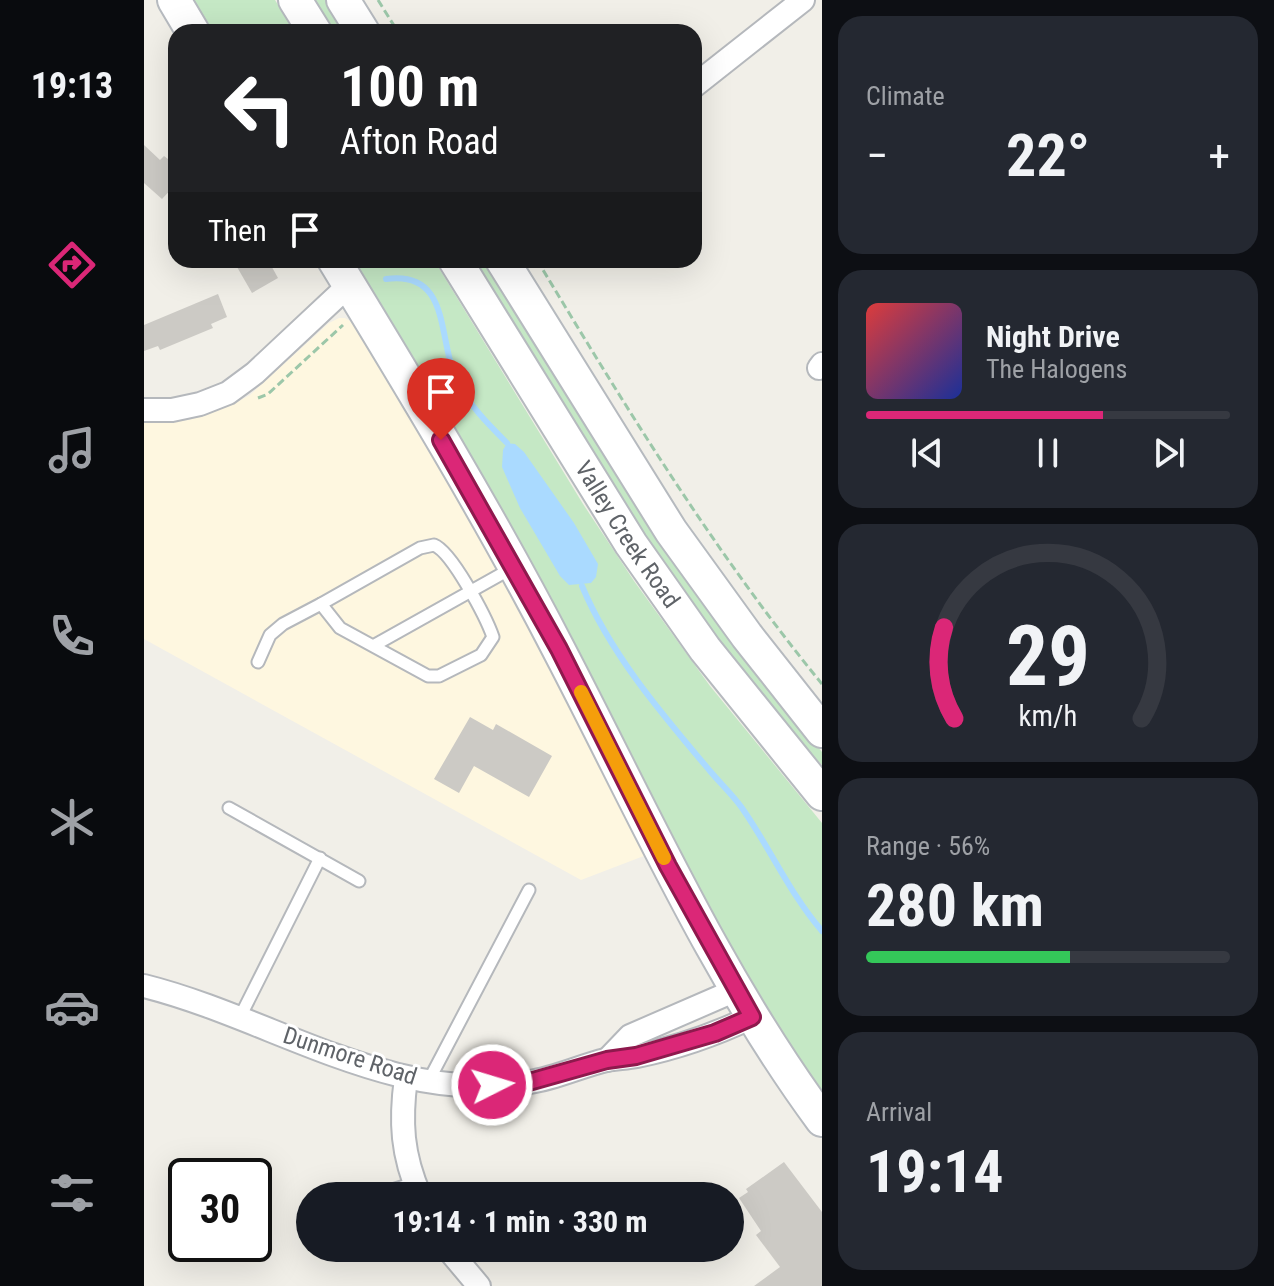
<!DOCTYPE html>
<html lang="en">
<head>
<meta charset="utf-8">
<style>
	:root { --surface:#171b24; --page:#242831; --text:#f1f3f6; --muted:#9ea1a6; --line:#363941; --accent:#db2777 }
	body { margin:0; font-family:"Roboto Condensed",sans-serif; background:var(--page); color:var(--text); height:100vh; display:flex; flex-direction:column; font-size:30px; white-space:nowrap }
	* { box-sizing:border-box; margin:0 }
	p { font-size:26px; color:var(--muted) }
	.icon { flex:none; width:44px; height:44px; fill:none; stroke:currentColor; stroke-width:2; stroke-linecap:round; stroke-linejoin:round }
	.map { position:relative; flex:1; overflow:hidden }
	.drawer { display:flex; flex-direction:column; gap:16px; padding:16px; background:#0d0f14; width:452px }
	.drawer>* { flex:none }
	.top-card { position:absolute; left:24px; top:24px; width:534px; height:244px; border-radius:24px; box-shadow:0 8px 32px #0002; background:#202124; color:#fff; overflow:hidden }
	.speed { position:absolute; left:24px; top:1158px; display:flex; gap:16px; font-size:40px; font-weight:700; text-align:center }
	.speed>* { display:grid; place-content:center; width:104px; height:104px; border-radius:50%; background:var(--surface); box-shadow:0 8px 32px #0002; line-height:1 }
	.speed .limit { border:4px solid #111; border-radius:12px; background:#fff; color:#111 }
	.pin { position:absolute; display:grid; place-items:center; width:68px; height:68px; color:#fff; margin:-82px -34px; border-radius:50% 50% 50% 0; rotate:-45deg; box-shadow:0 0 8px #0007 }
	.pin .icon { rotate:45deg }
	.me { position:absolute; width:88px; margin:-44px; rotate:85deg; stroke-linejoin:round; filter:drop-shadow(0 0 6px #0008) }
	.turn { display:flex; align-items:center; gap:28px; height:168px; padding:0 40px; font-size:36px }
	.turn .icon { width:104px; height:104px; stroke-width:2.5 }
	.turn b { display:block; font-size:56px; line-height:68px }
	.then { display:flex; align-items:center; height:76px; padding:0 40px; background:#0003; gap:16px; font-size:30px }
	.big { font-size:60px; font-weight:700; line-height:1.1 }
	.drawer .widget { flex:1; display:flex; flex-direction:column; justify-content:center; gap:12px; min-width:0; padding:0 28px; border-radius:24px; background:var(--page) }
	.drawer .dial { align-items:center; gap:0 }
	.dial svg { height:208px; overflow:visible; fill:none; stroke:var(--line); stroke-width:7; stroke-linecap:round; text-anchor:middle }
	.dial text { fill:var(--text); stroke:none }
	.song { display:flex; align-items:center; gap:24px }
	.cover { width:96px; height:96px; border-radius:12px; background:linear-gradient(135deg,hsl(0 70% 55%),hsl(230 70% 35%)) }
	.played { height:8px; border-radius:4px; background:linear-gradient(90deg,var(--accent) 65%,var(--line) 65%) }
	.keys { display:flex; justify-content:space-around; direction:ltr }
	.heat { display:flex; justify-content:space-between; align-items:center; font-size:44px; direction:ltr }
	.charge { height:12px; border-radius:6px; background:linear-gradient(90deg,#34c759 56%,var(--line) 0) }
	.trip { position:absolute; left:152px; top:1182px; width:448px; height:80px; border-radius:40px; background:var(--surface); box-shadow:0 8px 32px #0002; font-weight:700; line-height:80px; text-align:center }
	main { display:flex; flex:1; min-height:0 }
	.tabs { display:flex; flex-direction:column; width:144px; justify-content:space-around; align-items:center; background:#090b0e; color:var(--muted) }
	.tabs .icon { width:56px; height:56px }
	.tabs .on { color:var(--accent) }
	.tabs b { font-size:36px; color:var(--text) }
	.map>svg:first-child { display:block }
	.commercial { fill:#fef7e0 }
	.green { fill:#c5e8c5 }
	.water { fill:#aadaff }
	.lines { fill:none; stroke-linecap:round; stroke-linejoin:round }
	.stream { stroke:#aadaff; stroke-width:6 }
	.building { fill:#cccac5 }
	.lane-casing { stroke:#b5b8bc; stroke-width:15 }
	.street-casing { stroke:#b5b8bc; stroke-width:26 }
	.secondary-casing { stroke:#b6babf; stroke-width:36 }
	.path { stroke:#9cc7a9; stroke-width:3; stroke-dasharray:8 4; stroke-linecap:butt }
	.lane { stroke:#fff; stroke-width:11 }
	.street { stroke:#fff; stroke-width:22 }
	.secondary { stroke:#fff; stroke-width:32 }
	.route-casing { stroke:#8e194d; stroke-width:20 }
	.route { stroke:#db2777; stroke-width:14 }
	.slow { stroke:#f59e0b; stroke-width:14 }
	.labels { text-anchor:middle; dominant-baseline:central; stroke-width:6; stroke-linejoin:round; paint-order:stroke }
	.street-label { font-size:24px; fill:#5f6368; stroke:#fff }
</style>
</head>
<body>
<main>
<nav class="tabs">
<b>19:13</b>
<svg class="icon on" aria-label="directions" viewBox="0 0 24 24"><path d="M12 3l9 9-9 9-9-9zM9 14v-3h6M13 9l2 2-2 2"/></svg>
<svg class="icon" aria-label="music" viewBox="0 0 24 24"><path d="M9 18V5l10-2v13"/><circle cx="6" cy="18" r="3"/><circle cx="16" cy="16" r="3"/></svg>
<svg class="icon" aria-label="phone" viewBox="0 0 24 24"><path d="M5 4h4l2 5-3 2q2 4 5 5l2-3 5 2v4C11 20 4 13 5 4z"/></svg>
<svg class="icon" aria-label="climate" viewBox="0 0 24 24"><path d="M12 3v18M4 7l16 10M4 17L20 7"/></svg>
<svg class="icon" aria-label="car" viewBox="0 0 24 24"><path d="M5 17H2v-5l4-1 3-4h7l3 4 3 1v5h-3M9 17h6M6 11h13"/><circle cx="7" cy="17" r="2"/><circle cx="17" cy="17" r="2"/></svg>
<svg class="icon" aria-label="filters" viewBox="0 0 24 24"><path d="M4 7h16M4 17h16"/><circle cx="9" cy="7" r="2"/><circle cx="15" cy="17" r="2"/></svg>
</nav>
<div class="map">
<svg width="678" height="1286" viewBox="0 0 678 1286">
	<rect width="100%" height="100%" fill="#f1efe8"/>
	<polygon class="commercial" points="195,318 201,318 211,324 326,516 505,854 437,880 0,639 0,423 45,420 86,406 106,395 185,323"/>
	<g class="green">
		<polygon points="48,0 131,0 151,32 67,32"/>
		<polygon points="167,0 184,0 204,32 186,32"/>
		<polygon points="207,260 290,260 439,504 490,581 566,686 678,823 678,1092 626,1019 583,944 441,664 380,552"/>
		<polygon points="326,260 343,260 621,682 678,752 678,765 631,718 527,580"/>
	</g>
	<polygon class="water" points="363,443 371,444 380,452 430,523 454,564 452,577 447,583 425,585 416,576 376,508 358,467 359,450"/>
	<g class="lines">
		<g class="stream">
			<path d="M242 279C308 270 293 340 313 381 325 405 344 424 363 443"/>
			<path d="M438 586C467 655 518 714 566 771 576 783 589 795 598 808 626 848 646 894 678 931"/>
		</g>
	</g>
	<g class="building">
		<polygon points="0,145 16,160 20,156 24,159 32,150 32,184 18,199 0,183"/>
		<polygon points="89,260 124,260 134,278 108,293"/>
		<polygon points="74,294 83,317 67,324 69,328 16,350 14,346 0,351 0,325"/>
		<polygon points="326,717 349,730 352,724 408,756 385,797 330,766 315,793 290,779"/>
		<polygon points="640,1162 678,1212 678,1286 610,1286 636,1267 612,1235 617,1231 595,1198 604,1192 602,1189"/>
	</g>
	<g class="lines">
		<defs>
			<g id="lane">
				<path d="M229 646 284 676H295L337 655 349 637C342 617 308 552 290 545L276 548 177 604 196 628 229 646 370 567"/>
				<polyline points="114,662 126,635 139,624 177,604"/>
				<polyline points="85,808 215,881"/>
				<polyline points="95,1019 176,858"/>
				<polyline points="284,1082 385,890"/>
				<polyline points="230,1196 270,1183"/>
			</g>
			<g id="street">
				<polyline points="550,86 659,0"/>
				<polyline points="675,368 678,364"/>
				<polyline points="0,410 28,410 56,404 84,393 111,373 205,285"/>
				<path d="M0 986C128 1018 250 1106 386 1082 412 1078 437 1066 462 1060 472 1058 483 1058 493 1056 532 1048 572 1034 608 1017"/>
				<polyline points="463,1060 486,1036 592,990"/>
				<path d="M262 1078C256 1122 258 1155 276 1196"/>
				<polyline points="303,1248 335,1286"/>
			</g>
			<g id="secondary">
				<polyline points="30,0 49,32"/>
				<polyline points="151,0 171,32"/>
				<polyline points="199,0 219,32"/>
				<path d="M190 260C268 388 347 518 416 652 499 811 571 975 678 1120"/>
				<path id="s1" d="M311 260 487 544 561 649 678 794"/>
				<polyline points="358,260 527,531 603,636 678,731"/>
			</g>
		</defs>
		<use href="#lane" class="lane-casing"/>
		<use href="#street" class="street-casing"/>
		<use href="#secondary" class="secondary-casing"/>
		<g class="path">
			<polyline points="234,0 254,32"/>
			<path d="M393 260C481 406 570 552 678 684"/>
			<polyline points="114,398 124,394 199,325"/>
		</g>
		<use href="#lane" class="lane"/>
		<use href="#street" class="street"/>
		<use href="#secondary" class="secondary"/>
	</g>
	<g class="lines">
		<defs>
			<polyline id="route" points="297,440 415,649 524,866 608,1017 571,1033 492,1056 463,1060 385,1082 348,1085"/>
		</defs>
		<use href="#route" class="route-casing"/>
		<use href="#route" class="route"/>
		<polyline class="slow" points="437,692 520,858"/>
	</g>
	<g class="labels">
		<g class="street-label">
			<text stroke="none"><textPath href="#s1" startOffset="324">Valley Creek Road</textPath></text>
			<text transform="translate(206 1056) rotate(18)">Dunmore Road</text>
		</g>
	</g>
</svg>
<div class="speed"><div class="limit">30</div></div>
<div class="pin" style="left:297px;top:440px;background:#d93025"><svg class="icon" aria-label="arrive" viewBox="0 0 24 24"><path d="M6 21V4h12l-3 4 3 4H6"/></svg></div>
<svg class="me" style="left:348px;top:1085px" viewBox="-20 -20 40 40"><circle r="17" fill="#db2777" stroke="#fff" stroke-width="3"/><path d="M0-11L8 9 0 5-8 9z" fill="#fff"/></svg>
<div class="trip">19:14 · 1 min · 330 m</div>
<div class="top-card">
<div class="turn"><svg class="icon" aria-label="left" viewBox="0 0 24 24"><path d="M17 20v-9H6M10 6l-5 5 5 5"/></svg><div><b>100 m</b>Afton Road</div></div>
<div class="then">Then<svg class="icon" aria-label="arrive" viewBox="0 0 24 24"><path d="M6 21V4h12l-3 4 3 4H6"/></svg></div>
</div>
</div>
<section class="drawer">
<div class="widget"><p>Climate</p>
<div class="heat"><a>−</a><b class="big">22°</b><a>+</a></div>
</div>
<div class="widget">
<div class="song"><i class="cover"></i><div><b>Night Drive</b><p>The Halogens</p></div></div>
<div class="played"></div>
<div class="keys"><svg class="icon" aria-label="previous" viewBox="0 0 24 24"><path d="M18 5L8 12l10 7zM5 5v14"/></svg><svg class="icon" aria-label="pause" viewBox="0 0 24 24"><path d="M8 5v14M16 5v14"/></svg><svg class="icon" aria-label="next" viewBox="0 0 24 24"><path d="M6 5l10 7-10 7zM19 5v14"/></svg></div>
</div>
<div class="widget dial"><svg viewBox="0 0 100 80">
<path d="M14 69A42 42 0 1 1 86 69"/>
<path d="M14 69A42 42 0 0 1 10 34" stroke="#db2777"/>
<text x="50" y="56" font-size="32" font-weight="700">29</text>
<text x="50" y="72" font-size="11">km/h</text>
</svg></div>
<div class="widget"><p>Range · 56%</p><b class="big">280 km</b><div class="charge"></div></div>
<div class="widget"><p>Arrival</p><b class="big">19:14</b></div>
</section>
</main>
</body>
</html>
